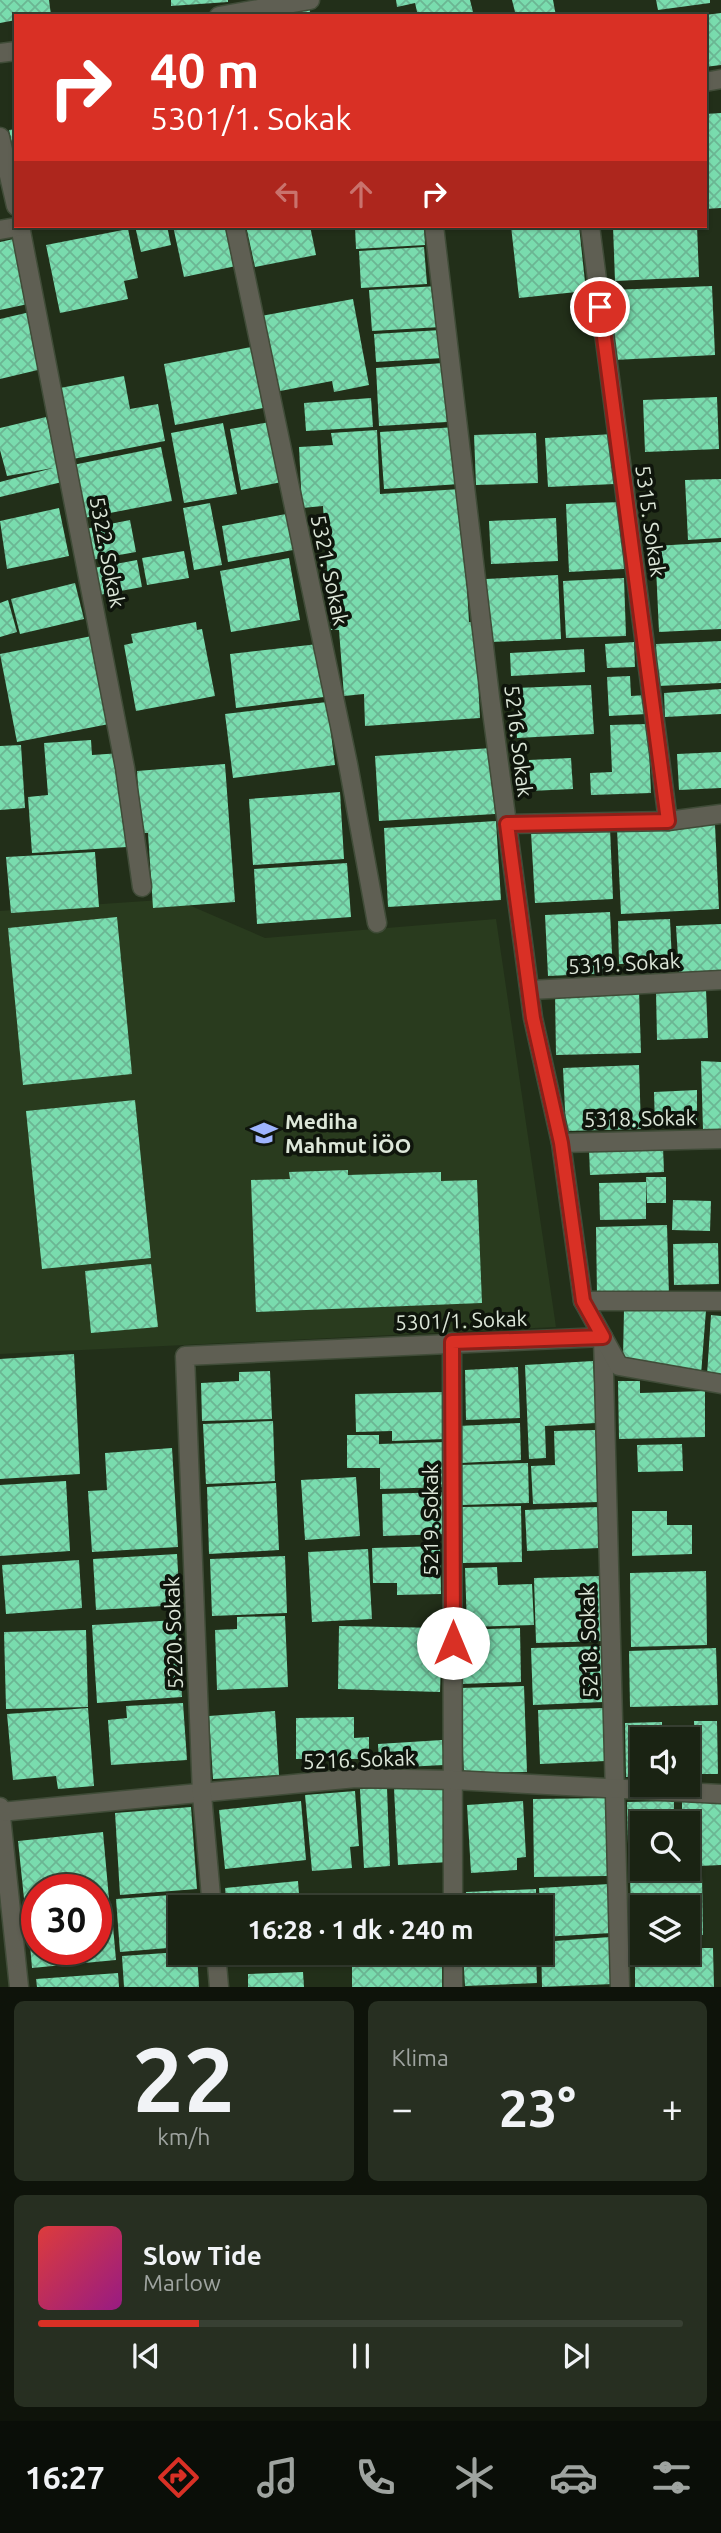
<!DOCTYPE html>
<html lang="tr">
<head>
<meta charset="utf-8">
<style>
	:root { --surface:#1a2313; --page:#272f21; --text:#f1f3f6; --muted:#9fa4a0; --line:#384033; --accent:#d93025 }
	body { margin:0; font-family:Ubuntu,sans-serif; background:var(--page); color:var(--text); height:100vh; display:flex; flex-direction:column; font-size:26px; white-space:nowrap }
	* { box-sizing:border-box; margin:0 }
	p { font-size:23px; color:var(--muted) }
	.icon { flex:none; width:38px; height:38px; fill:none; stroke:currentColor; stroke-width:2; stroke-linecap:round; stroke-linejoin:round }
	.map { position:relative; height:1987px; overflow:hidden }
	.side { display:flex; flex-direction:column; gap:14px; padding:14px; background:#0e130a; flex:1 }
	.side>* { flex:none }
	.banner { position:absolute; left:14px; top:14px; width:693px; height:214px; border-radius:0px; box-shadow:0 2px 5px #0004,0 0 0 2px var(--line); background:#d93025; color:#fff; overflow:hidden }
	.fabs { position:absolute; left:630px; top:1727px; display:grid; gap:14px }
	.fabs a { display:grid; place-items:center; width:70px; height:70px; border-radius:0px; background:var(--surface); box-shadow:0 2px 5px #0004,0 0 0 2px var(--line); font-size:35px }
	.speed { position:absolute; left:21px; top:1874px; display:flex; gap:14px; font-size:35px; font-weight:700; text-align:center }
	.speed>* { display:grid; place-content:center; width:91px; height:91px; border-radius:50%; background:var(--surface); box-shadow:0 2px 5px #0004,0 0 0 2px var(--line); line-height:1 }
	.speed .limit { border:10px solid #d22; background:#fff; color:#111 }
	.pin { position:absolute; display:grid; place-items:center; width:60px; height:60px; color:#fff; margin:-30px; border:4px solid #fff; border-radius:50%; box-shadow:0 2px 7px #0007 }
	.me { position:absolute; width:77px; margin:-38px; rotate:0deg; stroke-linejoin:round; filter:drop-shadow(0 0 5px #0008) }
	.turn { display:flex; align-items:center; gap:24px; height:147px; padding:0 21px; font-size:32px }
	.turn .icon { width:91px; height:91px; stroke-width:2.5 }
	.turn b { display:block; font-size:49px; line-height:60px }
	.lanes { display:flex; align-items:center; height:66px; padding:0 21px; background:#0003; justify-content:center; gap:35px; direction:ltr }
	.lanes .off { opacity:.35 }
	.big { font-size:52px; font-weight:700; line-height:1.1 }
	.side .tile { flex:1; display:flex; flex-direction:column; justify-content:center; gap:10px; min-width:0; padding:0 24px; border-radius:10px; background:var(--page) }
	.side .dial { align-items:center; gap:0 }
	.dial b { font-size:91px; line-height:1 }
	.song { display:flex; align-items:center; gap:21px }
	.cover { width:84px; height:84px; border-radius:10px; background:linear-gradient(135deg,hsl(0 70% 55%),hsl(310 70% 35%)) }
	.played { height:7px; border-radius:4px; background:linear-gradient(90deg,var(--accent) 25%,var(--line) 25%) }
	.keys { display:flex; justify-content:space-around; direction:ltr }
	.heat { display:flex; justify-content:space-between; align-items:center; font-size:38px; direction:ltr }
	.side .tiles { flex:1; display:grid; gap:14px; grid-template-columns:1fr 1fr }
	.tile:last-child { grid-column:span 2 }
	.trip { position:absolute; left:168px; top:1895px; width:385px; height:70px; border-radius:0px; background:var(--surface); box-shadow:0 2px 5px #0004,0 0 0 2px var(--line); font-weight:700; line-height:70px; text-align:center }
	.menu { display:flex; height:112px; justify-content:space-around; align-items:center; background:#0a0e08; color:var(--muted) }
	.menu .icon { width:49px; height:49px }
	.menu .active { color:var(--accent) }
	.menu b { font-size:32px; color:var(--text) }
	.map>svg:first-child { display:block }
	.built { fill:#293b1e }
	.building { fill:url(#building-cross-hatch) }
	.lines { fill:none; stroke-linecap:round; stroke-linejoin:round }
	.minor-casing { stroke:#404c38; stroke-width:21 }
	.minor { stroke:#5f5f53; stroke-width:18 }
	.route-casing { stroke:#8d1f18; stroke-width:18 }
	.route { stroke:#d93025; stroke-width:12 }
	.labels { text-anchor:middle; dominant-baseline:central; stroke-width:7; stroke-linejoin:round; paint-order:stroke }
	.street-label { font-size:21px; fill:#dde7d9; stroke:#0f150c }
	.poi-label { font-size:21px; font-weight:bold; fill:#dde7d9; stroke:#0f150c; text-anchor:start }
</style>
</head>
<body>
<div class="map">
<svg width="721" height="1987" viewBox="0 0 721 1987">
	<defs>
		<pattern id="building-cross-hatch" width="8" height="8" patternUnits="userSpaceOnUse" patternTransform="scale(1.75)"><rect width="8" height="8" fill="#79dcae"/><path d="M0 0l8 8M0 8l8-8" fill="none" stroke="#6bb693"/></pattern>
	</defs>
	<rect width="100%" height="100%" fill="#222f19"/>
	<polygon class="built" points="175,899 265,938 496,919 556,1327 0,1354 0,911"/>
	<g class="building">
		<polygon points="0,0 49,0 51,15 16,16 16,20 0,23"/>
		<polygon points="171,0 228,0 228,2 171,6"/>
		<polygon points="396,0 470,0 474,16 418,16 415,3 397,7"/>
		<polygon points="512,0 553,0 556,16 516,16"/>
		<polygon points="656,0 710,0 710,3 658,10"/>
		<polygon points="308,2 311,16 263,16"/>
		<polygon points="721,13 721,65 705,67 705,15"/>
		<polygon points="721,113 721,208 705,209 705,114"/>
		<polygon points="16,129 16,156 15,156 9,130"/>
		<polygon points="135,226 167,226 171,245 141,252"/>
		<polygon points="173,226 227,226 236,266 184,277"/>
		<polygon points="246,226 310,226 316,255 255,267"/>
		<polygon points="424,226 425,245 356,249 355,227"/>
		<polygon points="511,226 579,226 586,291 519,298"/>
		<polygon points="613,226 697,226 699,277 615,281"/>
		<polygon points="128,229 138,278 124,281 128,299 60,313 46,245"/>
		<polygon points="14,239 28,304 0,310 0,242"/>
		<polygon points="424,247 427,284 361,288 359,251"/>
		<polygon points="438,286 441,327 372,331 369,290"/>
		<polygon points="712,286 715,355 614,360 611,290"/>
		<polygon points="353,299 369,385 334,392 332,381 275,392 261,316"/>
		<polygon points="30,312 42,369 0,379 0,319"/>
		<polygon points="441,330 443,358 376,362 374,334"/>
		<polygon points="251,347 263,408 175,425 164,364"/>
		<polygon points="443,363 447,422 379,426 376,368"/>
		<polygon points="124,376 130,409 158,404 165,441 73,459 60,388"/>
		<polygon points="717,397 719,449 645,452 643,400"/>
		<polygon points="371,398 373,427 306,431 304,403"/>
		<polygon points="46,417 62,482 0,497 0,482 53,468 7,476 0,450 0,428"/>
		<polygon points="270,422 282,482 241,490 230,429"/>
		<polygon points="223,423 237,494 184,503 171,433"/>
		<polygon points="456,427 460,484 384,489 380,432"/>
		<polygon points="377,430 380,494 461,489 469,622 475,622 480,718 365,726 364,694 344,696 339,630 331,630 323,506 302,508 299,447 333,445 331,433"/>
		<polygon points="536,433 538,483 476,485 474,435"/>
		<polygon points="613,434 615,484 548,487 545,438"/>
		<polygon points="161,447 172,501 84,518 73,465"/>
		<polygon points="721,479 721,538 688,540 685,480"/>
		<polygon points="621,502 624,569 569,572 566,504"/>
		<polygon points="210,503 222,565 194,570 183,508"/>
		<polygon points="59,508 69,556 7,569 0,521"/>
		<polygon points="286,514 293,550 228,562 222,526"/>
		<polygon points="556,518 558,561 491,564 489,521"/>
		<polygon points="130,520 136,552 91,560 85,529"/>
		<polygon points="721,542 721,629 659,632 655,546"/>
		<polygon points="184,551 189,578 147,585 142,558"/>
		<polygon points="289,558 300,620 231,632 220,571"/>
		<polygon points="137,560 142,587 99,595 94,568"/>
		<polygon points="558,575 561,639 489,642 486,579"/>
		<polygon points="624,578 626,636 566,638 563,581"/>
		<polygon points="75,583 84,619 20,634 11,599"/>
		<polygon points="8,600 17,632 0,637 0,603"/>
		<polygon points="196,622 197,630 202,629 215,696 136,711 124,645 133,643 131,634"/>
		<polygon points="92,636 109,724 17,742 0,654"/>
		<polygon points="721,641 721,683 658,686 656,644"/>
		<polygon points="634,642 635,667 607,668 605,644"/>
		<polygon points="318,644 324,697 236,708 230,654"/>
		<polygon points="584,649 585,672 511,676 510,653"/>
		<polygon points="630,676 631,696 646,695 647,714 609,716 607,677"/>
		<polygon points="591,685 594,734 517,738 515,688"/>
		<polygon points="721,689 721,714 665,717 664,693"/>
		<polygon points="327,702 335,765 233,778 225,714"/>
		<polygon points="648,724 651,793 591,795 590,773 612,772 610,725"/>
		<polygon points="91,740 92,755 121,753 127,847 32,853 28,797 48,795 44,743"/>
		<polygon points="21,745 25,808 0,810 0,746"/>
		<polygon points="491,748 495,814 379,821 375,756"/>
		<polygon points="721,752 721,788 679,790 677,754"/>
		<polygon points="571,758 573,789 530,791 529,760"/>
		<polygon points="225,764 235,902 153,908 148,833 141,833 137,771"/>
		<polygon points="340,792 344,859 253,865 249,799"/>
		<polygon points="496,821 501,900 388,907 384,828"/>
		<polygon points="715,825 719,909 621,914 617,829"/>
		<polygon points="610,828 613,899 535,903 531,832"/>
		<polygon points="95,852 99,907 11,913 6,857"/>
		<polygon points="347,863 351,917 257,924 254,869"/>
		<polygon points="610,912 613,973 548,976 545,915"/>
		<polygon points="117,917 132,1074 23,1085 8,928"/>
		<polygon points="670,919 672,962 619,964 618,921"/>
		<polygon points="721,924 721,972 679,973 676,926"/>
		<polygon points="706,990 708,1038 657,1040 656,992"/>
		<polygon points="639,991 641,1053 556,1055 555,994"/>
		<polygon points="701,1061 721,1062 721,1129 703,1130"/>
		<polygon points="639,1065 641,1129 566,1131 563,1068"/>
		<polygon points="697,1090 697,1124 655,1126 654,1092"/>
		<polygon points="135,1100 151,1258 42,1269 26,1111"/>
		<polygon points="663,1147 664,1172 590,1175 589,1149"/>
		<polygon points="348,1170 348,1175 441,1172 441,1181 477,1180 482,1303 256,1312 251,1180 290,1179 289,1172"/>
		<polygon points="646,1177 666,1177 666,1203 647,1203"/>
		<polygon points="646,1182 646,1219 600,1220 599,1183"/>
		<polygon points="673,1200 711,1201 710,1231 672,1230"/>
		<polygon points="667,1225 669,1295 597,1295 596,1227"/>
		<polygon points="718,1243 719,1284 674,1285 673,1244"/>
		<polygon points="151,1264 158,1327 91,1333 85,1271"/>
		<polygon points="624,1310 706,1310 701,1375 623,1358"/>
		<polygon points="711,1315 721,1316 721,1376 707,1375"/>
		<polygon points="74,1354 80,1474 0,1479 0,1359"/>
		<polygon points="593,1361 596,1423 545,1426 546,1458 529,1459 525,1365"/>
		<polygon points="518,1367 520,1418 466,1420 465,1370"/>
		<polygon points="270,1371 272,1419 202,1421 201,1383 239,1381 239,1372"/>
		<polygon points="618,1381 640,1381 640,1393 705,1391 705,1437 619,1439"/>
		<polygon points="443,1392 445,1439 392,1441 392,1431 356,1432 355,1394"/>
		<polygon points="273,1421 275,1481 206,1484 203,1424"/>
		<polygon points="520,1423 521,1460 460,1463 458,1426"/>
		<polygon points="597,1430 599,1502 533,1504 531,1466 555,1465 554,1431"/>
		<polygon points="347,1435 379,1435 379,1444 446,1442 448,1487 380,1489 380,1468 347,1468"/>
		<polygon points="682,1444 683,1471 638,1472 637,1445"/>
		<polygon points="172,1448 178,1547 92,1552 88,1491 107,1490 105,1453"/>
		<polygon points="528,1463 529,1503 461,1505 460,1465"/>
		<polygon points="356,1477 360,1536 305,1540 301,1480"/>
		<polygon points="66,1481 70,1551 0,1556 0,1485"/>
		<polygon points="276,1483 279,1550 209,1554 207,1487"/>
		<polygon points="445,1492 447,1534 383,1536 382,1494"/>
		<polygon points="521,1506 522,1562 463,1563 462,1507"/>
		<polygon points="598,1507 600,1548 527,1551 525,1510"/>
		<polygon points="632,1511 667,1511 667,1525 692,1525 692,1554 632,1556"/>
		<polygon points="440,1546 441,1594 397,1595 397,1583 373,1583 372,1548"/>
		<polygon points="368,1549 372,1619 312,1622 308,1552"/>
		<polygon points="177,1554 180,1605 96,1610 93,1559"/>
		<polygon points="285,1556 287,1613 212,1616 210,1559"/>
		<polygon points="79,1560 82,1608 6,1614 2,1565"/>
		<polygon points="497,1567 498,1585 532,1584 534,1625 467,1627 465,1568"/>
		<polygon points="706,1571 707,1645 631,1647 630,1573"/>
		<polygon points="601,1576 603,1641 536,1643 534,1578"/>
		<polygon points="285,1616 288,1687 217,1690 215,1630 237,1629 237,1617"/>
		<polygon points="177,1620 182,1697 97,1703 92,1625"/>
		<polygon points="339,1626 442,1628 440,1692 338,1689"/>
		<polygon points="520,1628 521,1682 461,1684 459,1630"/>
		<polygon points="86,1630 88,1707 6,1709 4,1632"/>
		<polygon points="603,1646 604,1702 533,1705 531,1648"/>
		<polygon points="716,1648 718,1705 630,1707 629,1651"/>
		<polygon points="524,1686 527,1772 464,1773 460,1688"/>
		<polygon points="183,1703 187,1760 111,1765 108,1720 127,1718 126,1706"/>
		<polygon points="88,1708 94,1786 58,1789 56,1776 13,1780 7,1714"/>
		<polygon points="604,1708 606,1761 540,1764 538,1710"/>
		<polygon points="275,1711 279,1775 213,1779 209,1716"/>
		<polygon points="354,1717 354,1738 369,1737 369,1759 296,1759 296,1718"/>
		<polygon points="694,1721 717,1721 718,1774 688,1774 688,1742 695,1742"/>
		<polygon points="662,1722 662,1740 642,1740 642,1776 626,1777 625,1723"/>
		<polygon points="442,1740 444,1765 405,1767 405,1761 379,1763 378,1744"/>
		<polygon points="445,1786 449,1862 398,1865 394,1789"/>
		<polygon points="387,1788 390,1866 364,1868 360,1789"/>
		<polygon points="355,1791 359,1846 350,1847 352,1868 312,1871 305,1795"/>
		<polygon points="606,1798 607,1876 534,1877 533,1799"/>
		<polygon points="721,1800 721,1865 699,1866 699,1841 688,1842 688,1824 682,1824 682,1801"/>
		<polygon points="301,1801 306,1860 225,1869 219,1810"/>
		<polygon points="523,1801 526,1857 517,1858 517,1870 471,1873 467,1805"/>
		<polygon points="674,1801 674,1824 642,1824 642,1844 628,1844 627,1802"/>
		<polygon points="191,1807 197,1889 120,1895 115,1813"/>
		<polygon points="103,1832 109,1899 96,1901 96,1890 37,1890 37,1907 25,1908 18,1841"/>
		<polygon points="642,1848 642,1869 663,1871 628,1872 628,1849"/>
		<polygon points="702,1876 703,1935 688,1935 688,1908 642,1908 642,1936 632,1936 630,1877"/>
		<polygon points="298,1881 300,1908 227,1908 225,1888"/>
		<polygon points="610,1884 612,1933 542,1937 539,1888"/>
		<polygon points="536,1889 536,1908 467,1908 466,1892"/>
		<polygon points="197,1893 198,1908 180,1908 180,1947 120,1952 116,1899"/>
		<polygon points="111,1903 116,1960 32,1968 27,1910 37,1909 37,1950 96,1950 96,1904"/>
		<polygon points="610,1937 613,1984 542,1987 541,1942"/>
		<polygon points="688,1948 713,1948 714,1987 635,1987 635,1950 642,1949 642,1953 688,1953"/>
		<polygon points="180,1952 197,1953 199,1987 124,1987 122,1956"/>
		<rect x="352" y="1953" width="90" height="34"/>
		<polygon points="463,1953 536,1953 537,1983 465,1986"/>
		<polygon points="303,1972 304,1987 248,1987 248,1974"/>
		<polygon points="118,1973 119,1987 37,1987 36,1979"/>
	</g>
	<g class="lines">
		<defs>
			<g id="minor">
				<polyline points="219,16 310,0"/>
				<polyline points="0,53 16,51"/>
				<polyline points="705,82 721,79"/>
				<polyline points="0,137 16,206"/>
				<polyline points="20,226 125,768 142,887"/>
				<polyline points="235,226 348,764 377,923"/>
				<polyline points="434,226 490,697 533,1018 561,1143 583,1301 603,1337 620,1987"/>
				<polyline points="590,226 668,821"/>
				<polyline points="0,230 22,226"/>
				<polyline points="507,824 668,821 721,814"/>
				<polyline points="530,990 721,980"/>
				<polyline points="561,1143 721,1139"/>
				<polyline points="583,1301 721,1301"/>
				<polyline points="452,1342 453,1908"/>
				<polyline points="0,1807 19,1987"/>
				<polyline points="0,1812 356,1778 453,1780 721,1794"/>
				<polyline points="212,1908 202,1795 185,1356 603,1337 619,1366 721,1384"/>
				<polyline points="216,1953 219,1987"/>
				<polyline points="453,1987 453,1953"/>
			</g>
		</defs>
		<use href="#minor" class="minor-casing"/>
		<use href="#minor" class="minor"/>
	</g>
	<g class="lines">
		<defs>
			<polyline id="route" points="453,1643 452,1342 603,1337 583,1301 561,1143 533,1018 507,824 668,821 600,307"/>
		</defs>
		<use href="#route" class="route-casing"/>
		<use href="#route" class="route"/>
	</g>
	<defs>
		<symbol id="school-bare" viewBox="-9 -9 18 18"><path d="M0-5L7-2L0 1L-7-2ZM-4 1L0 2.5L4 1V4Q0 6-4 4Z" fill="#9eb4fd" stroke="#0f150c" stroke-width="2.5" paint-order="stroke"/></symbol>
	</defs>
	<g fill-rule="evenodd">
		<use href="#school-bare" x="245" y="1114" width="38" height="38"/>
	</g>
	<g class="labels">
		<g class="street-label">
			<text transform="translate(651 521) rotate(82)">5315. Sokak</text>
			<text transform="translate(108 552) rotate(79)">5322. Sokak</text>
			<text transform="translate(330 570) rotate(78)">5321. Sokak</text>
			<text transform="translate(519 741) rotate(83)">5216. Sokak</text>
			<text transform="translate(624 963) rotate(-3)">5319. Sokak</text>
			<text transform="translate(640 1118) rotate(-1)">5318. Sokak</text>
			<text transform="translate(461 1320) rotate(-2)">5301/1. Sokak</text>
			<text transform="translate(430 1520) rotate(-90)">5219. Sokak</text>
			<text transform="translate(173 1633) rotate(-92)">5220. Sokak</text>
			<text transform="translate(588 1642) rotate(-92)">5218. Sokak</text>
			<text transform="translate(359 1759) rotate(-2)">5216. Sokak</text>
		</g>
		<g class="poi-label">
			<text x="285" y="1121">Mediha<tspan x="285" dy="24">Mahmut İÖO</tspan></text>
		</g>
	</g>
</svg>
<div class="fabs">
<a><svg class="icon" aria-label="sound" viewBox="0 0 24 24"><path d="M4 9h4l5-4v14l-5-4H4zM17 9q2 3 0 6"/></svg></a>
<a><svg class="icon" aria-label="search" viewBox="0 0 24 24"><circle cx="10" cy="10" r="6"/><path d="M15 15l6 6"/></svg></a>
<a><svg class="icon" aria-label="layers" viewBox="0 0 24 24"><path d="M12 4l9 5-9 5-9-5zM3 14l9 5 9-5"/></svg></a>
</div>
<div class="speed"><div class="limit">30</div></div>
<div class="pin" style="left:600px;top:307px;background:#d93025"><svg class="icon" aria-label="arrive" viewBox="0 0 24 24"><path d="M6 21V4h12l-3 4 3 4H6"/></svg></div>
<svg class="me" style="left:453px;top:1643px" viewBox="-20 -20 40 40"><circle r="19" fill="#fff"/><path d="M0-13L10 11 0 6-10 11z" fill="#d93025"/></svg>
<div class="trip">16:28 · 1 dk · 240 m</div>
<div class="banner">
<div class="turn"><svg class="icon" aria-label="right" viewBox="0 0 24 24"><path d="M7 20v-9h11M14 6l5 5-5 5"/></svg><div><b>40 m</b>5301/1. Sokak</div></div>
<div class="lanes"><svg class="icon off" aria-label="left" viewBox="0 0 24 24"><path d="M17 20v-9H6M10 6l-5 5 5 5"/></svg><svg class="icon off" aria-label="ahead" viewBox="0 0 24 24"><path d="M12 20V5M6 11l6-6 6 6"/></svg><svg class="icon" aria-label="right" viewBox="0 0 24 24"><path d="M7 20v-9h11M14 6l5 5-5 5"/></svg></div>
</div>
</div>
<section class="side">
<div class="tiles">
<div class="tile dial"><b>22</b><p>km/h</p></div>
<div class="tile"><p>Klima</p>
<div class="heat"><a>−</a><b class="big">23°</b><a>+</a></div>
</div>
<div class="tile">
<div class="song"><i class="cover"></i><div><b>Slow Tide</b><p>Marlow</p></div></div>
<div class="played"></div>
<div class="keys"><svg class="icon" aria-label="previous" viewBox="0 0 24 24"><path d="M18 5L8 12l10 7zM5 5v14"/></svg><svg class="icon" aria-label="pause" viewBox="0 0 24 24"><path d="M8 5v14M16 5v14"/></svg><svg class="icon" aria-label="next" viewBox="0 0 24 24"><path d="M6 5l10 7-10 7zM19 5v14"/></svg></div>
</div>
</div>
</section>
<nav class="menu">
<b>16:27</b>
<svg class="icon active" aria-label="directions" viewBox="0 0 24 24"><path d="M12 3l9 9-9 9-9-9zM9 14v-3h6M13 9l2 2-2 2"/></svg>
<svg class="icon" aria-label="music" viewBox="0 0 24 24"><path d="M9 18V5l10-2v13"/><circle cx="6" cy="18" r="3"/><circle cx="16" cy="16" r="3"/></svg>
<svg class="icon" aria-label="phone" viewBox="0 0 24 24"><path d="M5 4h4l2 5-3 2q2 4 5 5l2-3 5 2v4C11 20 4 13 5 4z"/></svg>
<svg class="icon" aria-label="climate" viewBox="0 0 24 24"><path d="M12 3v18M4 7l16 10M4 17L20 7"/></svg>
<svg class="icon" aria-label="car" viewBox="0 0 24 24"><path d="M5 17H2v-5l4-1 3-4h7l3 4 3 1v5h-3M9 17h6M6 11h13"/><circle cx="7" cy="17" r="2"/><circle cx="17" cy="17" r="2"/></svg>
<svg class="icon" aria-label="filters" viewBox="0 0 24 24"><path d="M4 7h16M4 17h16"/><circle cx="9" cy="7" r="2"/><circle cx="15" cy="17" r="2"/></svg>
</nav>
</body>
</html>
